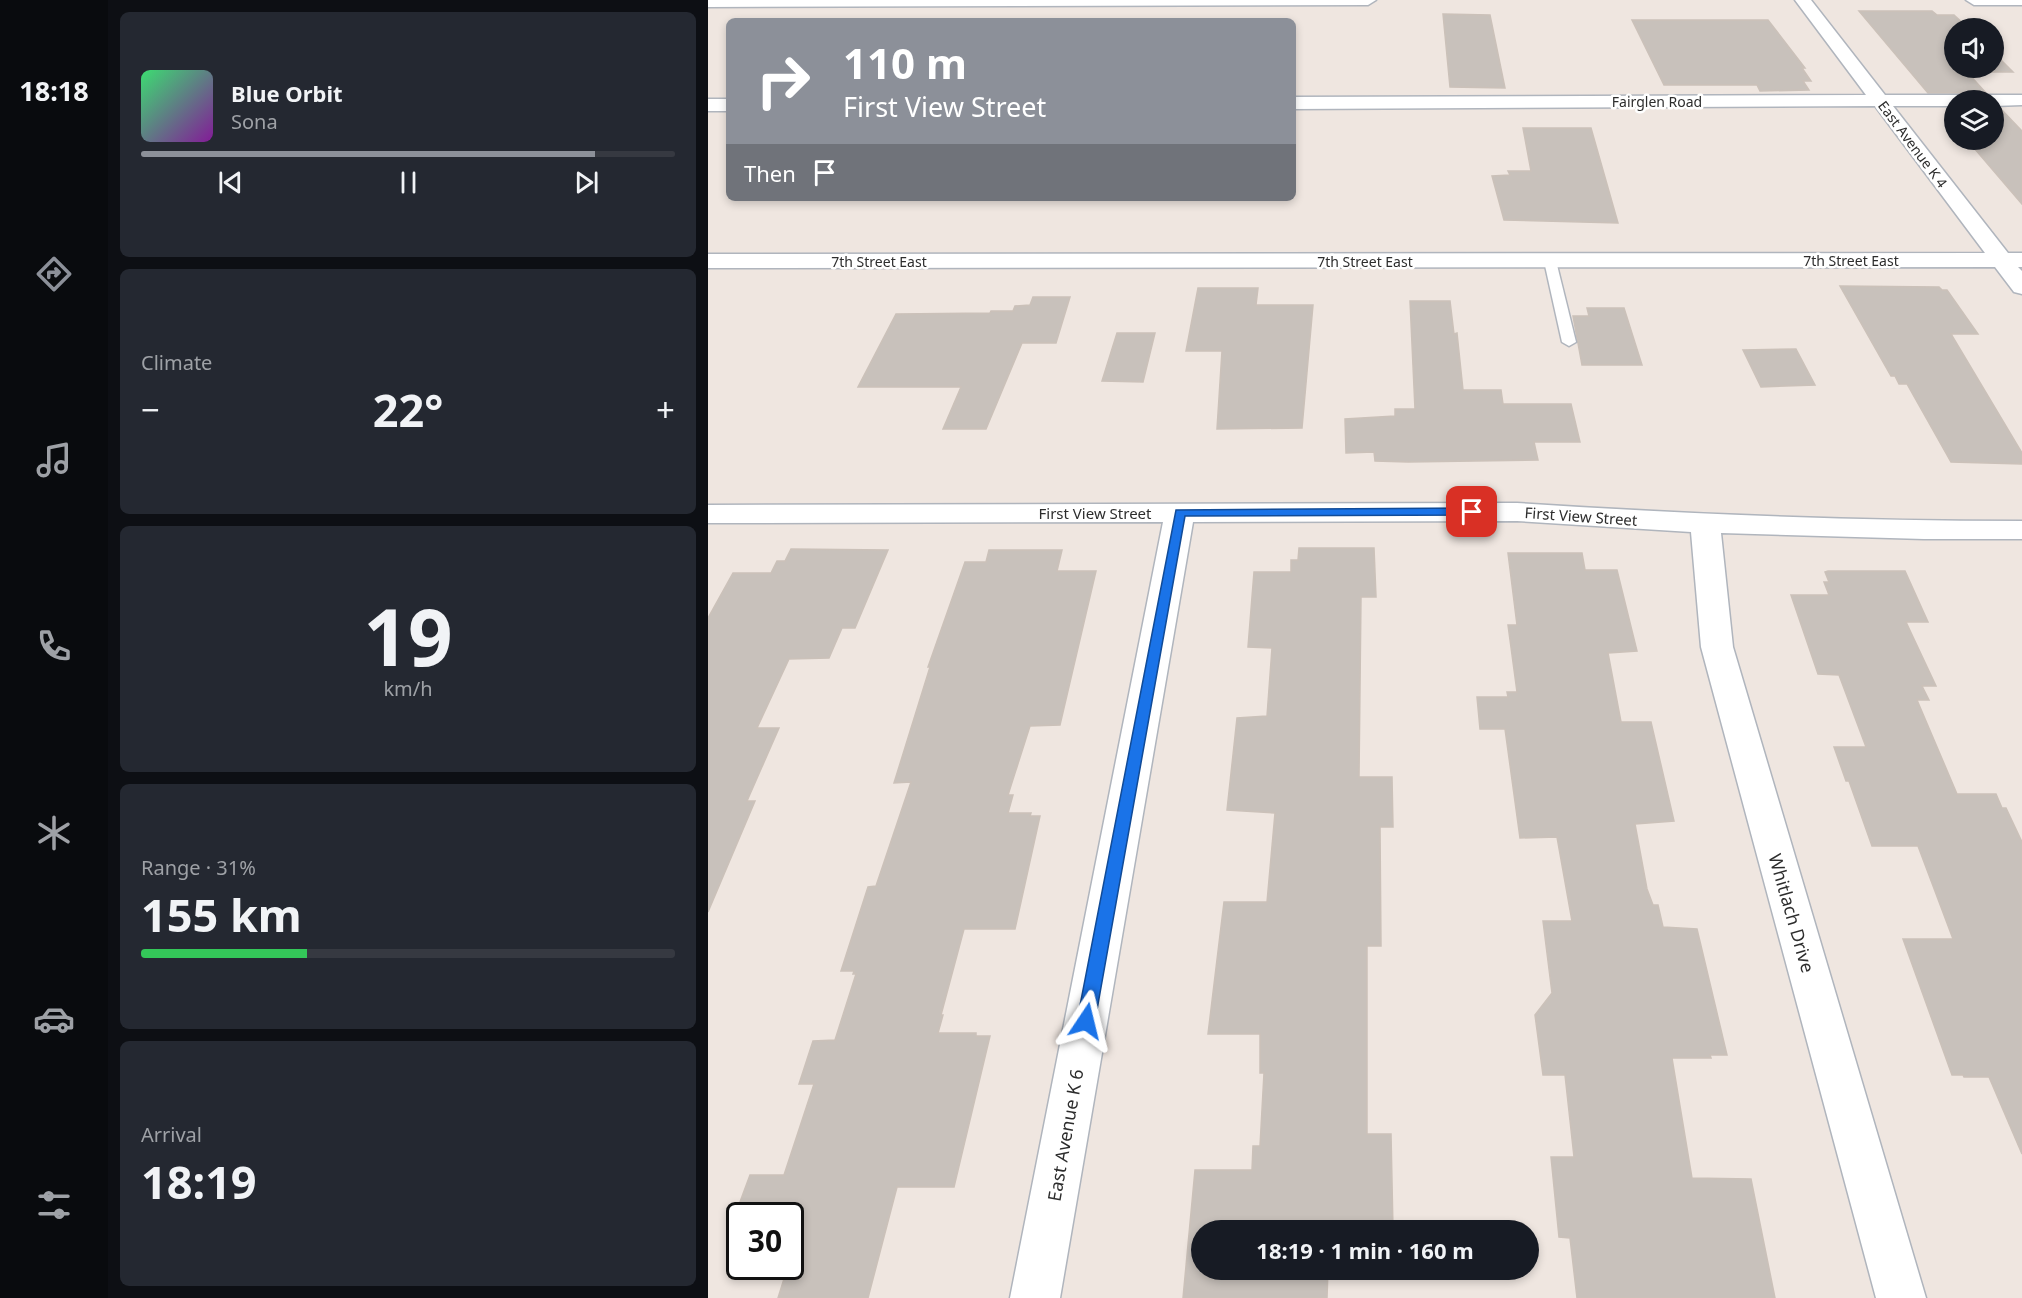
<!DOCTYPE html>
<html lang="en">
<head>
<meta charset="utf-8">
<style>
	:root { --surface:#171b24; --page:#242831; --text:#f1f3f6; --muted:#9ea1a6; --line:#363941; --accent:#8c9099 }
	body { margin:0; font-family:"Noto Sans",sans-serif; background:var(--page); color:var(--text); height:100vh; display:flex; flex-direction:column; font-size:22px; white-space:nowrap }
	* { box-sizing:border-box; margin:0 }
	p { font-size:20px; color:var(--muted) }
	.icon { flex:none; width:33px; height:33px; fill:none; stroke:currentColor; stroke-width:2; stroke-linecap:round; stroke-linejoin:round }
	.map { position:relative; flex:1; overflow:hidden }
	.details { display:flex; flex-direction:column; gap:12px; padding:12px; background:#0d0f14; width:600px }
	.details>* { flex:none }
	.guide { position:absolute; left:18px; top:18px; width:570px; height:183px; border-radius:9px; box-shadow:0 3px 9px #0003; background:#8c9099; color:#fff; overflow:hidden }
	.controls { position:absolute; left:1236px; top:18px; display:grid; gap:12px }
	.controls a { display:grid; place-items:center; width:60px; height:60px; border-radius:50%; background:var(--surface); box-shadow:0 3px 9px #0003; font-size:30px }
	.speed { position:absolute; left:18px; top:1202px; display:flex; gap:12px; font-size:30px; font-weight:700; text-align:center }
	.speed>* { display:grid; place-content:center; width:78px; height:78px; border-radius:50%; background:var(--surface); box-shadow:0 3px 9px #0003; line-height:1 }
	.speed .limit { border:3px solid #111; border-radius:9px; background:#fff; color:#111 }
	.pin { position:absolute; display:grid; place-items:center; width:51px; height:51px; color:#fff; margin:-26px; border-radius:12px; box-shadow:0 3px 9px #0006 }
	.me { position:absolute; width:66px; margin:-33px; rotate:10deg; stroke-linejoin:round; filter:drop-shadow(0 0 4px #0008) }
	.turn { display:flex; align-items:center; gap:21px; height:126px; padding:0 18px; font-size:27px }
	.turn .icon { width:78px; height:78px; stroke-width:2.5 }
	.turn b { display:block; font-size:42px; line-height:51px }
	.then { display:flex; align-items:center; height:57px; padding:0 18px; background:#0003; gap:12px; font-size:22px }
	.big { font-size:45px; font-weight:700; line-height:1.1 }
	.details .tile { flex:1; display:flex; flex-direction:column; justify-content:center; gap:9px; min-width:0; padding:0 21px; border-radius:9px; background:var(--page) }
	.details .dial { align-items:center; gap:0 }
	.dial b { font-size:78px; line-height:1 }
	.song { display:flex; align-items:center; gap:18px }
	.cover { width:72px; height:72px; border-radius:9px; background:linear-gradient(135deg,hsl(140 70% 55%),hsl(290 70% 35%)) }
	.played { height:6px; border-radius:3px; background:linear-gradient(90deg,var(--accent) 85%,var(--line) 85%) }
	.keys { display:flex; justify-content:space-around; direction:ltr }
	.heat { display:flex; justify-content:space-between; align-items:center; font-size:33px; direction:ltr }
	.charge { height:9px; border-radius:4px; background:linear-gradient(90deg,#34c759 31%,var(--line) 0) }
	.trip { position:absolute; left:483px; top:1220px; width:348px; height:60px; border-radius:30px; background:var(--surface); box-shadow:0 3px 9px #0003; font-weight:700; line-height:60px; text-align:center }
	main { display:flex; flex:1; min-height:0 }
	.tabs { display:flex; flex-direction:column; width:108px; justify-content:space-around; align-items:center; background:#090b0e; color:var(--muted) }
	.tabs .icon { width:42px; height:42px }
	.tabs .active { color:var(--accent) }
	.tabs b { font-size:27px; color:var(--text) }
	.map>svg:first-child { display:block }
	.building { fill:#c8c1bb; stroke:#cbc1b9; stroke-width:1.5 }
	.lines { fill:none; stroke-linecap:round; stroke-linejoin:round }
	.lane-casing { stroke:#b0b5bd; stroke-width:3 }
	.street-casing { stroke:#b0b5bd; stroke-width:3 }
	.lane { fill:#fff; fill-rule:evenodd }
	.street { fill:#fff; fill-rule:evenodd }
	.route { fill:#1a73e8; stroke:#114b97; stroke-width:1.5 }
	.labels { text-anchor:middle; dominant-baseline:central; stroke-width:5; stroke-linejoin:round; paint-order:stroke }
	.far-street-label { font-size:14px; fill:#2d2d2d; stroke:#fff }
	.street-label { font-size:15px; fill:#2d2d2d; stroke:#fff }
	.near-street-label { font-size:18px; fill:#2d2d2d; stroke:#fff }
</style>
</head>
<body>
<main>
<nav class="tabs">
<b>18:18</b>
<svg class="icon active" aria-label="directions" viewBox="0 0 24 24"><path d="M12 3l9 9-9 9-9-9zM9 14v-3h6M13 9l2 2-2 2"/></svg>
<svg class="icon" aria-label="music" viewBox="0 0 24 24"><path d="M9 18V5l10-2v13"/><circle cx="6" cy="18" r="3"/><circle cx="16" cy="16" r="3"/></svg>
<svg class="icon" aria-label="phone" viewBox="0 0 24 24"><path d="M5 4h4l2 5-3 2q2 4 5 5l2-3 5 2v4C11 20 4 13 5 4z"/></svg>
<svg class="icon" aria-label="climate" viewBox="0 0 24 24"><path d="M12 3v18M4 7l16 10M4 17L20 7"/></svg>
<svg class="icon" aria-label="car" viewBox="0 0 24 24"><path d="M5 17H2v-5l4-1 3-4h7l3 4 3 1v5h-3M9 17h6M6 11h13"/><circle cx="7" cy="17" r="2"/><circle cx="17" cy="17" r="2"/></svg>
<svg class="icon" aria-label="filters" viewBox="0 0 24 24"><path d="M4 7h16M4 17h16"/><circle cx="9" cy="7" r="2"/><circle cx="15" cy="17" r="2"/></svg>
</nav>
<section class="details">
<div class="tile">
<div class="song"><i class="cover"></i><div><b>Blue Orbit</b><p>Sona</p></div></div>
<div class="played"></div>
<div class="keys"><svg class="icon" aria-label="previous" viewBox="0 0 24 24"><path d="M18 5L8 12l10 7zM5 5v14"/></svg><svg class="icon" aria-label="pause" viewBox="0 0 24 24"><path d="M8 5v14M16 5v14"/></svg><svg class="icon" aria-label="next" viewBox="0 0 24 24"><path d="M6 5l10 7-10 7zM19 5v14"/></svg></div>
</div>
<div class="tile"><p>Climate</p>
<div class="heat"><a>−</a><b class="big">22°</b><a>+</a></div>
</div>
<div class="tile dial"><b>19</b><p>km/h</p></div>
<div class="tile"><p>Range · 31%</p><b class="big">155 km</b><div class="charge"></div></div>
<div class="tile"><p>Arrival</p><b class="big">18:19</b></div>
</section>
<div class="map">
<svg width="1314" height="1298" viewBox="0 0 1314 1298">
	<rect width="100%" height="100%" fill="#efe6e0"/>
	<g class="building">
		<polygon points="1151,11 1224,11 1229,15 1246,15 1260,28 1246,28 1246,68 1286,68 1286,53 1305,72 1259,72 1278,93 1220,93"/>
		<polygon points="735,14 782,15 797,88 742,87"/>
		<polygon points="924,20 1060,20 1097,68 1094,68 1103,81 1095,81 1101,90 1052,91 1049,85 956,85"/>
		<polygon points="1286,108 1292,108 1314,131 1314,204 1260,141 1286,140"/>
		<polygon points="815,128 883,128 910,223 796,220 784,176 802,175 800,171 823,171"/>
		<polygon points="1132,286 1231,287 1234,290 1239,290 1270,334 1243,334 1314,453 1314,464 1243,462 1199,384 1191,384 1187,376 1183,376"/>
		<polygon points="490,288 550,288 548,305 605,305 594,428 509,429 514,351 478,351"/>
		<polygon points="325,297 362,297 348,343 314,343 278,429 235,429 253,387 150,387 188,314 282,313 283,311 305,311 307,306 322,305"/>
		<polygon points="702,301 742,301 746,334 749,333 755,390 793,390 795,404 863,404 872,442 826,442 830,460 700,462 667,461 666,452 638,453 637,419 687,416 687,409 707,409"/>
		<polygon points="879,308 916,308 934,365 874,365 865,316 881,316"/>
		<polygon points="409,333 447,333 435,382 394,381"/>
		<polygon points="1088,349 1107,385 1053,387 1035,350"/>
		<polygon points="591,548 666,548 668,597 653,597 651,777 684,777 685,827 672,827 673,946 659,946 659,1134 683,1134 685,1230 494,1230 494,1269 620,1269 619,1298 475,1298 487,1170 544,1170 545,1146 552,1146 556,1073 552,1073 552,1034 500,1034 516,902 559,902 567,813 519,810 529,718 559,716 564,648 540,647 546,572 583,572 583,560 590,560"/>
		<polygon points="83,549 180,550 147,628 134,628 121,658 81,659 49,728 71,728 39,801 47,801 0,912 0,618 25,573 63,573 69,561 77,561"/>
		<polygon points="281,550 354,550 349,571 388,571 352,725 322,726 300,795 305,795 300,813 323,813 322,816 332,816 307,929 256,929 233,1015 235,1015 230,1033 268,1033 268,1036 282,1036 246,1187 189,1187 160,1298 70,1298 80,1266 82,1266 82,1215 65,1215 67,1210 29,1210 42,1175 76,1175 106,1084 91,1084 105,1041 127,1040 148,974 145,974 146,971 133,971 160,887 168,886 203,782 186,783 222,667 220,667 257,562 278,562"/>
		<polygon points="800,553 874,553 877,570 909,570 929,651 900,653 913,722 943,722 966,821 927,824 939,889 945,905 950,905 955,927 989,929 1019,1055 1002,1055 1003,1058 964,1058 984,1178 1043,1179 1067,1298 869,1298 862,1238 851,1237 843,1157 866,1157 857,1075 835,1075 827,1015 844,993 835,921 864,921 849,837 812,838 797,729 772,729 769,697 800,697 799,692 809,692 800,625 809,625"/>
		<polygon points="1120,571 1197,571 1220,622 1198,622 1228,686 1214,686 1221,700 1209,700 1249,794 1288,794 1294,808 1298,808 1314,842 1314,1154 1281,1077 1256,1077 1255,1075 1244,1075 1195,939 1245,939 1210,846 1164,846 1141,781 1138,781 1126,747 1158,747 1131,675 1110,674 1083,595 1121,595 1116,582 1121,582 1117,572"/>
	</g>
	<g class="lines">
		<defs>
			<polygon id="lane" points="842,257 848,261 868,342 861,346 854,342 836,261"/>
			<g id="street">
				<polygon points="0,0 668,0 660,5 0,7"/>
				<polygon points="1087,0 1103,0 1177,95 1314,95 1314,105 1286,106 1286,100 1246,100 1246,106 1185,106 1300,253 1314,253 1314,267 1310,267 1314,271 1314,294 1306,292 1287,267 0,268 0,254 1277,253 1167,106 585,109 585,97 1158,95"/>
				<polygon points="1258,0 1314,0 1314,5 1266,5"/>
				<rect x="0" y="99" width="21" height="12"/>
				<path d="M809 503C977 514 1145 521 1314 521V539H1216L1013 533 1025 647 1218 1298H1168L993 647 983 532 809 521 485 522 352 1298H302L455 522 0 523V505Z"/>
			</g>
		</defs>
		<use href="#lane" class="lane-casing"/>
		<use href="#street" class="street-casing"/>
		<use href="#lane" class="lane"/>
		<use href="#street" class="street"/>
	</g>
	<polygon class="route" points="764,508 768,509 768,515 477,516 387,1021 384,1026 378,1028 372,1026 369,1021 468,510"/>
	<g class="labels">
		<g class="far-street-label">
			<text x="949" y="101">Fairglen Road</text>
			<text transform="translate(1205 144) rotate(53)">East Avenue K 4</text>
			<text x="1143" y="260">7th Street East</text>
			<text x="171" y="261">7th Street East</text>
			<text x="657" y="261">7th Street East</text>
		</g>
		<g class="street-label">
			<text x="387" y="513">First View Street</text>
			<text transform="translate(873 516) rotate(4)">First View Street</text>
		</g>
		<g class="near-street-label">
			<text transform="translate(1084 913) rotate(74)">Whitlach Drive</text>
			<text transform="translate(357 1135) rotate(-80)">East Avenue K 6</text>
		</g>
	</g>
</svg>
<div class="controls">
<a><svg class="icon" aria-label="sound" viewBox="0 0 24 24"><path d="M4 9h4l5-4v14l-5-4H4zM17 9q2 3 0 6"/></svg></a>
<a><svg class="icon" aria-label="layers" viewBox="0 0 24 24"><path d="M12 4l9 5-9 5-9-5zM3 14l9 5 9-5"/></svg></a>
</div>
<div class="speed"><div class="limit">30</div></div>
<div class="pin" style="left:764px;top:512px;background:#d93025"><svg class="icon" aria-label="arrive" viewBox="0 0 24 24"><path d="M6 21V4h12l-3 4 3 4H6"/></svg></div>
<svg class="me" style="left:378px;top:1021px" viewBox="-20 -20 40 40"><path d="M0-17L14 15 0 8-14 15z" fill="#1a73e8" stroke="#fff" stroke-width="4"/></svg>
<div class="trip">18:19 · 1 min · 160 m</div>
<div class="guide">
<div class="turn"><svg class="icon" aria-label="right" viewBox="0 0 24 24"><path d="M7 20v-9h11M14 6l5 5-5 5"/></svg><div><b>110 m</b>First View Street</div></div>
<div class="then">Then<svg class="icon" aria-label="arrive" viewBox="0 0 24 24"><path d="M6 21V4h12l-3 4 3 4H6"/></svg></div>
</div>
</div>
</main>
</body>
</html>
